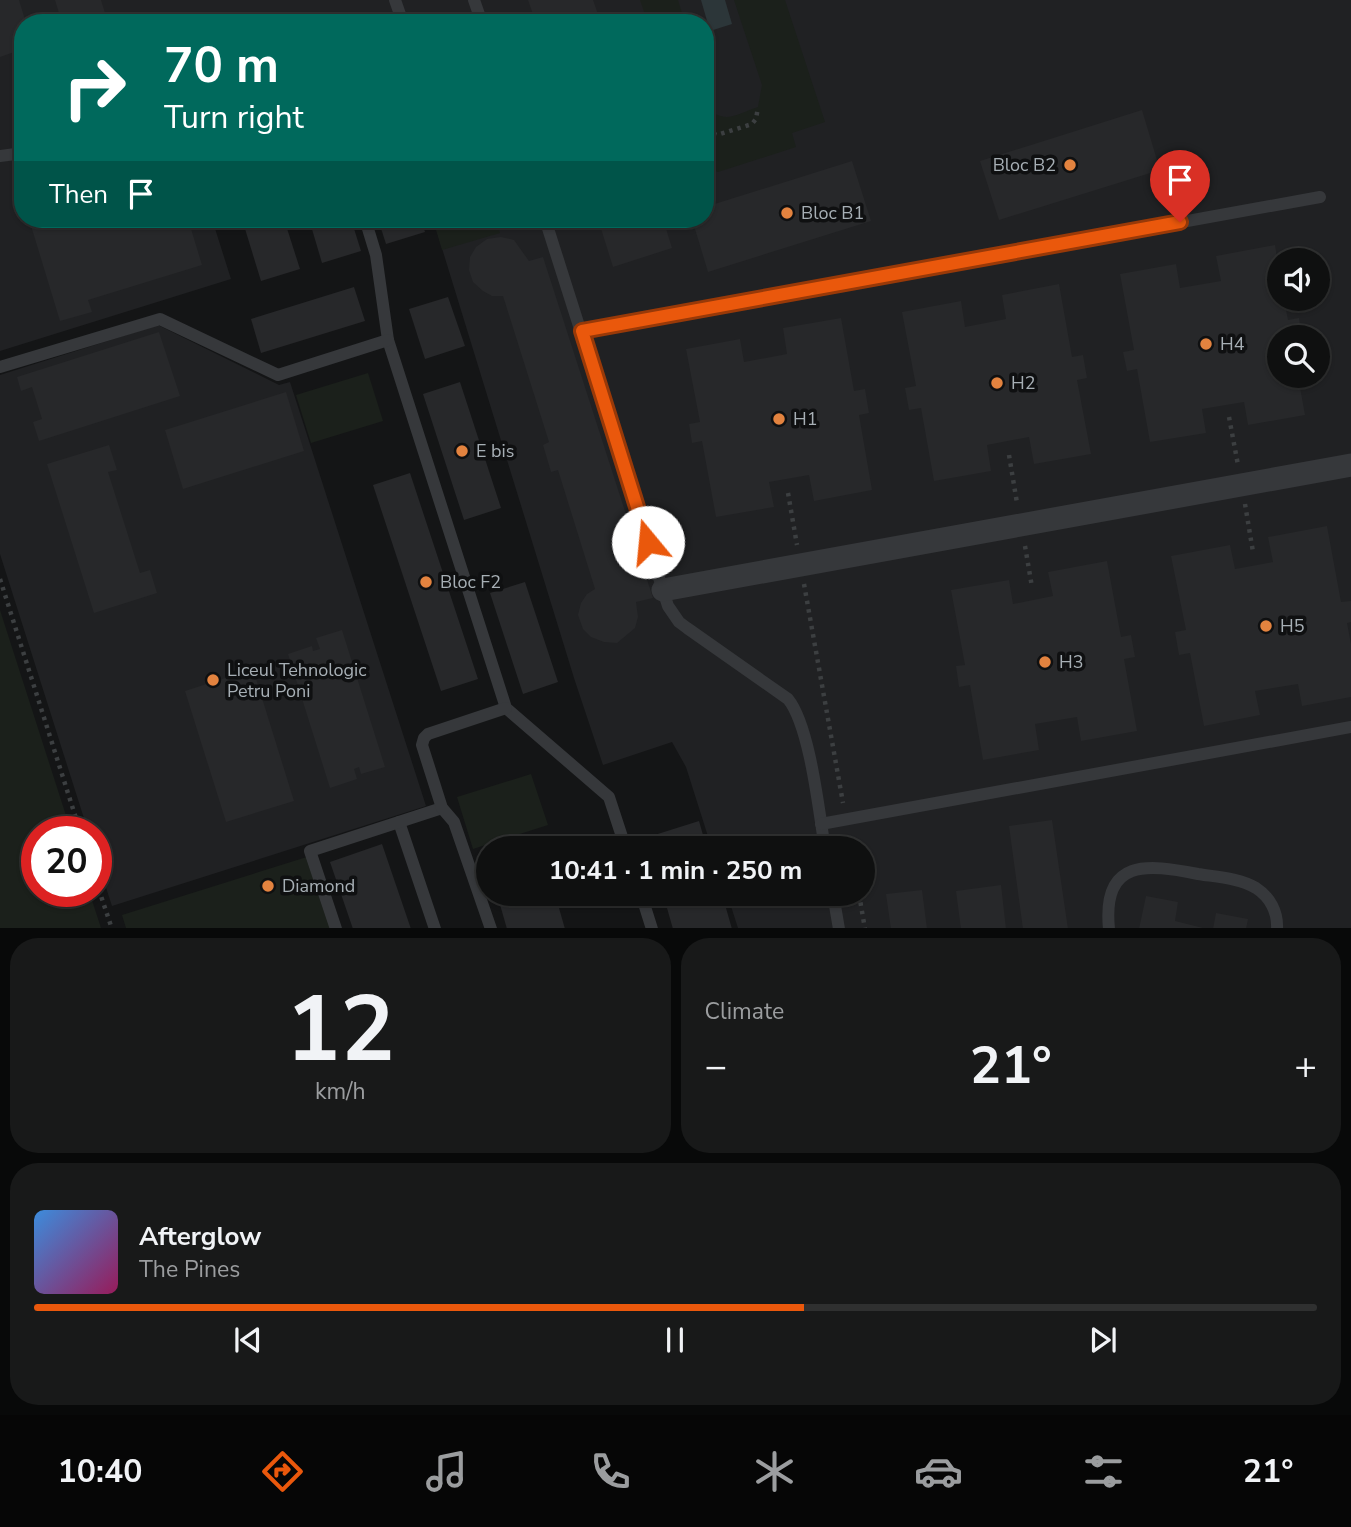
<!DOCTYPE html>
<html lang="en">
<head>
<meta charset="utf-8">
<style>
	:root { --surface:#0f1010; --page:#181919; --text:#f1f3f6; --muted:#9b9d9f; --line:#2f3030; --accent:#ea580c }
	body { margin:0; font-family:"Nunito Sans",sans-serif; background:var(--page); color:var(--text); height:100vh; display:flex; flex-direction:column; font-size:26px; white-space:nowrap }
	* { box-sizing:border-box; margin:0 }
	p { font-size:23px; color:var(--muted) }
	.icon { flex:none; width:38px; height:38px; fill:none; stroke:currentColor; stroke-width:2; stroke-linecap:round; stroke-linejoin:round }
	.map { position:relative; height:928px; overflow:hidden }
	.details { display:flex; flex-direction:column; gap:10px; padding:10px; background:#080909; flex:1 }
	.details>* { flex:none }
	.guide { position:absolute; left:14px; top:14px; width:700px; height:214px; border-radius:28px; box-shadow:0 2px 5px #0004,0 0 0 2px var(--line); background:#00695c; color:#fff; overflow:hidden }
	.buttons { position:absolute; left:1267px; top:248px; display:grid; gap:14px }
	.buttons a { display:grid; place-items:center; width:63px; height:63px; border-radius:50%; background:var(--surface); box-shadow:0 2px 5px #0004,0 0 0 2px var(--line); font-size:35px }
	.speed { position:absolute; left:21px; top:816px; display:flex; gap:14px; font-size:35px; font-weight:700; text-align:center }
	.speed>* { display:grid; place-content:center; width:91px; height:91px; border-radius:50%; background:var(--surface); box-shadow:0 2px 5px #0004,0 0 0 2px var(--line); line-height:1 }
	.speed .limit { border:10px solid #d22; background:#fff; color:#111 }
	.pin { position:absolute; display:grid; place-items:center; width:60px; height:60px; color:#fff; margin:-72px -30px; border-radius:50% 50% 50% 0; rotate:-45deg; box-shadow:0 0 7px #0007 }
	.pin .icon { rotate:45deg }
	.me { position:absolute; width:77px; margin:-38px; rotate:343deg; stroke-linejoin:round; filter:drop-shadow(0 0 5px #0008) }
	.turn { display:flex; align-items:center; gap:24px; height:147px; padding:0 35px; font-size:32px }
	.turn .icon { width:91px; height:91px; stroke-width:2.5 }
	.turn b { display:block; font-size:49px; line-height:60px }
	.then { display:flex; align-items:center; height:66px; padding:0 35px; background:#0003; gap:14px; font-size:26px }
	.big { font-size:52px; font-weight:700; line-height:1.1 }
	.details .tile { flex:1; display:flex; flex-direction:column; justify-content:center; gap:10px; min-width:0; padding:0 24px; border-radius:28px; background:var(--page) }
	.details .dial { align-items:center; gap:0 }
	.dial b { font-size:91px; line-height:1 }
	.song { display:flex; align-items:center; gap:21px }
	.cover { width:84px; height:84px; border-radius:10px; background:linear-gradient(135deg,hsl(210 70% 55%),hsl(330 70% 35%)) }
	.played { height:7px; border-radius:4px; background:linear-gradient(90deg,var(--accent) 60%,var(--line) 60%) }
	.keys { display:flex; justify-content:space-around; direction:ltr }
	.heat { display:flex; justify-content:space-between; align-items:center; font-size:38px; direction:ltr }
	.details .tiles { flex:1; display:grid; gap:10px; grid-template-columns:1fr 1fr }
	.tile:last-child { grid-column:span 2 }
	.trip { position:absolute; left:476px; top:836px; width:399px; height:70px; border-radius:35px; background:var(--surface); box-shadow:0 2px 5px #0004,0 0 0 2px var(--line); font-weight:700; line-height:70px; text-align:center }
	.tab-bar { display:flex; height:112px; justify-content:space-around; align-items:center; background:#060606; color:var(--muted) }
	.tab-bar .icon { width:49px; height:49px }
	.tab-bar .current { color:var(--accent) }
	.tab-bar b { font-size:32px; color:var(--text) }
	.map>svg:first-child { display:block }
	.built { fill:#202123; fill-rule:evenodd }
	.green { fill:#1b201b }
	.water { fill:#2c3639 }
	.building { fill:#27282a }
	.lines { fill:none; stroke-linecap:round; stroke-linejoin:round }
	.path { stroke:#3c3f41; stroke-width:4.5; stroke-dasharray:3.5 5; stroke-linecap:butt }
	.lane { stroke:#36383b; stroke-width:12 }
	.street { stroke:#36383b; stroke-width:23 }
	.route-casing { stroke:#983908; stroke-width:18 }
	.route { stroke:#ea580c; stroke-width:12 }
	.poi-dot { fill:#e3833f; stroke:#0f1011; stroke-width:2.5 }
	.labels { text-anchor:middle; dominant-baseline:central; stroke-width:7; stroke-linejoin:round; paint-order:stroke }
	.poi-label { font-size:18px; fill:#a7afb5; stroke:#0f1011; text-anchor:start }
</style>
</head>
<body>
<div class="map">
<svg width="1351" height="929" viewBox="0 0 1351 929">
	<rect width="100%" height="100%" fill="#141516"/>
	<g class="built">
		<path d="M0 0H1351V928H738L727 894H863V849H712L686 767 672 742 603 765 574 678 433 219H705V23H23V219H212L231 279 0 351ZM1279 261H1318V299H1279ZM1279 338H1318V376H1279Z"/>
		<polygon points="158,325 279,385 290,382 426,806 112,906 96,857 96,831 88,831 0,554 0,375"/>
	</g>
	<g class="green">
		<polygon points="640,0 678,0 685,23 648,23"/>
		<path d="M734 0H785L825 122 792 133 796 147 718 172 705 166V106C725 125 734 115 758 107L762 85Z"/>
		<polygon points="433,219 496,219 500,233 442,250"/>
		<polygon points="368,373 383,421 311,443 296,395"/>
		<polygon points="0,610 71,831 37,831 37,891 89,891 101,928 0,928"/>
		<polygon points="531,774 548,825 473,849 457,797"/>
		<polygon points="310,856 333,928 126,928 122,915"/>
	</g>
	<polygon class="water" points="701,0 725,0 732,24 710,31"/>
	<g class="building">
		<polygon points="0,0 19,0 26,23 23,23 23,49 0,57"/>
		<polygon points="55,0 101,0 108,23 62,23"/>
		<polygon points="528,0 593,0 601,23 536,23"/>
		<polygon points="1142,110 1160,170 999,220 980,161"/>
		<polygon points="852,161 871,221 708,272 692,219 705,219 705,207"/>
		<polygon points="29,219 188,219 202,265 88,300 92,312 60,321"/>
		<polygon points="242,219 284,219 300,269 261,281"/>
		<polygon points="309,219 351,219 361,251 322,263"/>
		<polygon points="378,219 421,219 425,232 386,244"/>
		<polygon points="598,219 663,219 672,248 613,267"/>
		<polygon points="501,237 514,240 529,261 543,257 653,598 636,602 638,617 635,628 617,643 604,642 591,637 583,629 578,615 581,603 587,594 595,589 558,470 551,472 543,445 549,442 503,296 492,296 483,291 473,282 469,270 470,257 476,247 487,239"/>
		<polygon points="1275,245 1279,270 1279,299 1284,299 1288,320 1299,318 1302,338 1279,338 1279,376 1298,376 1305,415 1248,425 1244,402 1202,409 1206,433 1150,442 1137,369 1127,371 1123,352 1134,350 1120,274 1176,264 1180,288 1221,281 1216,256"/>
		<polygon points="1059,284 1072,357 1083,355 1087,378 1077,380 1091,454 1034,464 1029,437 987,445 991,471 934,481 921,408 909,410 905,388 916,386 902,312 961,301 965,327 1006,319 1002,295"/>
		<polygon points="354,287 365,321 261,353 251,319"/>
		<polygon points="448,297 465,346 425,359 409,309"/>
		<polygon points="841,318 854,391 865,389 869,413 859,415 872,490 814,501 809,475 769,482 774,507 716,517 702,441 692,443 689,424 700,422 686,349 740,339 744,362 787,354 783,328"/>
		<polygon points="159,332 180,396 39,441 33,422 42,419 32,387 21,391 17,377"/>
		<polygon points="460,382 501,508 464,520 423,394"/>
		<polygon points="286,392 304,451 183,489 165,430"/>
		<polygon points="109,445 117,470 108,472 140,573 150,570 157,593 94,613 47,464"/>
		<polygon points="410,473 478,679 441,691 373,485"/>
		<polygon points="1327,526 1341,602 1351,601 1351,622 1347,623 1351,644 1351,697 1302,706 1298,684 1255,691 1260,715 1204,726 1190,653 1179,655 1175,632 1186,630 1171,556 1230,545 1235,569 1273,562 1268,537"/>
		<polygon points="1107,561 1121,637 1131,635 1135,657 1124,659 1137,731 1081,741 1077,717 1035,724 1039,750 983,760 970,685 959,687 956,666 965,665 951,590 1009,580 1013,604 1053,596 1048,572"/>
		<polygon points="525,582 558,682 523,694 490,593"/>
		<polygon points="342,630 385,767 361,774 359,767 354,769 357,779 330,788 288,654 312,646 313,651 320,649 316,638"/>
		<polygon points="253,669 294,801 226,822 185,691"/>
		<polygon points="1052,820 1068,929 1023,929 1009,826"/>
		<polygon points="699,821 707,849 648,849 645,838"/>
		<polygon points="536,835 540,849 495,849 495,848"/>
		<polygon points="382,844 411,929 353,929 330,862"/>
		<polygon points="1001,885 1006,929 961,929 956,891"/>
		<polygon points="922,890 927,929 891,929 886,894"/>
		<polygon points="497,894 555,894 565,929 507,929"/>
		<polygon points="663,894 722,894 732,929 673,929"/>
		<polygon points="1146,896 1178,902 1175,921 1207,929 1139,929"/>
		<polygon points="1216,913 1248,919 1246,929 1213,929"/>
	</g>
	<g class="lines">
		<g class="path">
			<polyline points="705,131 717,135 752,124 756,119 758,107"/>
			<polyline points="1229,417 1238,465"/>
			<polyline points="1009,455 1017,503"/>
			<polyline points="788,493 797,545"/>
			<polyline points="1245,504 1253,552"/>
			<polyline points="1025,546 1032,587"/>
			<polyline points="0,579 80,831"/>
			<polyline points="804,584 843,803"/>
			<polyline points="849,836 851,849"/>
			<polyline points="96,881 112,929"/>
			<polyline points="859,894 865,929"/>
		</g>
		<g class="lane">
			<polyline points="395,0 403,23"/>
			<polyline points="474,0 482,23"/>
			<polyline points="0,156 23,153"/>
			<polyline points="365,219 376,255 388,340 506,708 609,797 626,849"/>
			<path d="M545 219 668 606 679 622 687 628 788 699C810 726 819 812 825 849"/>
			<polyline points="582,331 1320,197"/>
			<polyline points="0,367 160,319 278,375 388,340"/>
			<polyline points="399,822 435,929"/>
			<polyline points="821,824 1351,727"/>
			<polyline points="641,894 652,929"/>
			<polyline points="833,894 839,929"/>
			<polyline points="336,929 310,851 442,808"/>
			<polyline points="491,929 454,822 442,808 422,745 424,738 428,734 506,708"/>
			<path d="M1109 929C1102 858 1147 864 1198 874 1217 877 1239 878 1256 888 1270 897 1278 912 1277 929"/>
		</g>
		<polyline class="street" points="663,590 1351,465"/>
	</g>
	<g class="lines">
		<defs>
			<polyline id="route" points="648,542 582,331 1180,222"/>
		</defs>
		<use href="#route" class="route-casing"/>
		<use href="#route" class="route"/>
	</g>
	<g class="poi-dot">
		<circle cx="1070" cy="165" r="7"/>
		<circle cx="787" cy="213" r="7"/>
		<circle cx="1206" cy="344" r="7"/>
		<circle cx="997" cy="383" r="7"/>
		<circle cx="779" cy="419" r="7"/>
		<circle cx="462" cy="451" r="7"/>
		<circle cx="426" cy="582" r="7"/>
		<circle cx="1266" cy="626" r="7"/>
		<circle cx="1045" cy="662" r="7"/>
		<circle cx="213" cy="680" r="7"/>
		<circle cx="268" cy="886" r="7"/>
	</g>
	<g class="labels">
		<g class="poi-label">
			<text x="1056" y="165" text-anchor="end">Bloc B2</text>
			<text x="801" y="213">Bloc B1</text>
			<text x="1220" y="344">H4</text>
			<text x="1011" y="383">H2</text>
			<text x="793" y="419">H1</text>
			<text x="476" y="451">E bis</text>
			<text x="440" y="582">Bloc F2</text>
			<text x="1280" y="626">H5</text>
			<text x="1059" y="662">H3</text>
			<text x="227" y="670">Liceul Tehnologic<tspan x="227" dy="21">Petru Poni</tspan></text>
			<text x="282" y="886">Diamond</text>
		</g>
	</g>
</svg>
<div class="buttons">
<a><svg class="icon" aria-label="sound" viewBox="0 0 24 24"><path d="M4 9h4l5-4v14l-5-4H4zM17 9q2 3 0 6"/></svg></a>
<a><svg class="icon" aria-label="search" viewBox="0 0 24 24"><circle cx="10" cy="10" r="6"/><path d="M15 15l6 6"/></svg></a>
</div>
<div class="speed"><div class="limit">20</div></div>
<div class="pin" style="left:1180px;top:222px;background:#d93025"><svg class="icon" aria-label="arrive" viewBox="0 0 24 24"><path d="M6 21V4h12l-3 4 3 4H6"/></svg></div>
<svg class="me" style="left:648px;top:542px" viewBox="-20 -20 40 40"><circle r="19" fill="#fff"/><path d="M0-13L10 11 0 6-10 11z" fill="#ea580c"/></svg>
<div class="trip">10:41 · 1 min · 250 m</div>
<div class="guide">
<div class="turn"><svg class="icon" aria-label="right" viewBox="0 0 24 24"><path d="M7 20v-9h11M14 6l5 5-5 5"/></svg><div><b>70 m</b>Turn right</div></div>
<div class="then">Then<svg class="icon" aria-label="arrive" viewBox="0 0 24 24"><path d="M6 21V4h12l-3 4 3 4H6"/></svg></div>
</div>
</div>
<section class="details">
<div class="tiles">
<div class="tile dial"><b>12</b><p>km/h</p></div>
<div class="tile"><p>Climate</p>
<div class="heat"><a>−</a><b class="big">21°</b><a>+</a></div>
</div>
<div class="tile">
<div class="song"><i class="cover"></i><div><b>Afterglow</b><p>The Pines</p></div></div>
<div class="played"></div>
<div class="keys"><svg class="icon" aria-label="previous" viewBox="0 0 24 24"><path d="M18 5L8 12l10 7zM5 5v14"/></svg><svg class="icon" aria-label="pause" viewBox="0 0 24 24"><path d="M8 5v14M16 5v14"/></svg><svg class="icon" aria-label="next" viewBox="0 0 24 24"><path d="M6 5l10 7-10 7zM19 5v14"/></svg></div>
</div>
</div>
</section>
<nav class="tab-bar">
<b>10:40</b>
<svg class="icon current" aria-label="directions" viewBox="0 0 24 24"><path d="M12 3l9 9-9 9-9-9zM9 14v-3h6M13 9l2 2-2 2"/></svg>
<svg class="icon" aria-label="music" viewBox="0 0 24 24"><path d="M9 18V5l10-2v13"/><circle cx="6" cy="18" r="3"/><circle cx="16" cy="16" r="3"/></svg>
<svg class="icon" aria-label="phone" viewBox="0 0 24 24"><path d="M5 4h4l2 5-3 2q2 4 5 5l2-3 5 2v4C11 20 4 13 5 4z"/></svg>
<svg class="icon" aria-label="climate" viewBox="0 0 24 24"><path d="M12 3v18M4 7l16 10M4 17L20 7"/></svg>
<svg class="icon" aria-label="car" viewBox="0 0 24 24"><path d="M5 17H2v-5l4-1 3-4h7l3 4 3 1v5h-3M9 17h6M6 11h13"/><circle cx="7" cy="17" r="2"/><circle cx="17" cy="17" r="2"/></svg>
<svg class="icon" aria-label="filters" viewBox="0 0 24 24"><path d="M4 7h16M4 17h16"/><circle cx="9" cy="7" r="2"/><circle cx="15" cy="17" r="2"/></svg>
<b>21°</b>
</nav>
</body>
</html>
